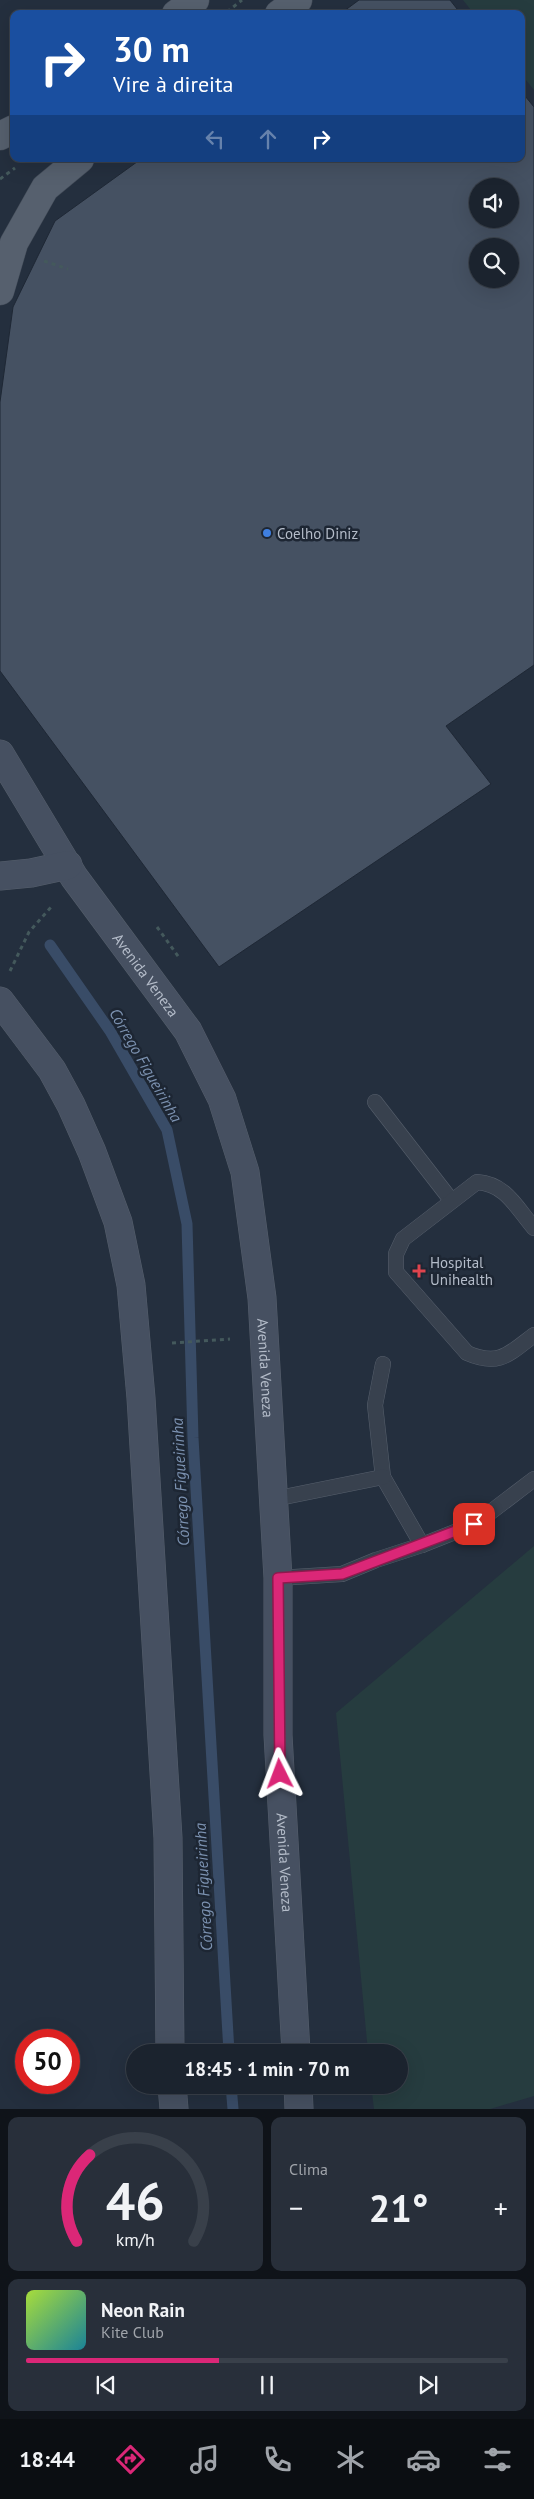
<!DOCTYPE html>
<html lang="pt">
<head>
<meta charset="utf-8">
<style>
	:root { --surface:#1b232e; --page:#282f3a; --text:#f1f3f6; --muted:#a0a4aa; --line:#39404a; --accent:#db2777 }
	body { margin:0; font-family:"PT Sans",sans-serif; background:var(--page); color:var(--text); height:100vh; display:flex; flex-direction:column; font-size:19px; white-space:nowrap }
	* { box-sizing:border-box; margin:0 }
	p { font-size:16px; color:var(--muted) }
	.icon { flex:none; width:28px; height:28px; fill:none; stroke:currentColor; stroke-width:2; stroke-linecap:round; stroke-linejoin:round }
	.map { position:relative; height:2109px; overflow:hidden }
	.side { display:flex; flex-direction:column; gap:8px; padding:8px; background:#0f1319; flex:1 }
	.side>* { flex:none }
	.guide { position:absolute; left:10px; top:10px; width:515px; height:152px; border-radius:10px; box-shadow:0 5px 20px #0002,0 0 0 1px var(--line); background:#1a4fa0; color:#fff; overflow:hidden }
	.tools { position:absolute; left:469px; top:178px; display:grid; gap:10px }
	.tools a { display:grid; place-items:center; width:50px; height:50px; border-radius:50%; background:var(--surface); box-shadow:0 5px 20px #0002,0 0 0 1px var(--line); font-size:25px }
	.speed { position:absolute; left:15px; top:2029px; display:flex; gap:10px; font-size:25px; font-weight:700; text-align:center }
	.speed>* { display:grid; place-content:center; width:65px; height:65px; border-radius:50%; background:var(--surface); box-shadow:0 5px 20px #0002,0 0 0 1px var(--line); line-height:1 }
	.speed .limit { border:8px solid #d22; background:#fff; color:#111 }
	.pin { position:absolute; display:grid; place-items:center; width:42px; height:42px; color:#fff; margin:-21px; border-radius:10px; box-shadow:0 2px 8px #0006 }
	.me { position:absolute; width:55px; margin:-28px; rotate:357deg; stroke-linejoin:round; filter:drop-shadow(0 0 4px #0008) }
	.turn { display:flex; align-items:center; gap:18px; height:105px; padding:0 20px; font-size:22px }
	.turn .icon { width:65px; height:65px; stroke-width:2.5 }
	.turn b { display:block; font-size:35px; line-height:42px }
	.lanes { display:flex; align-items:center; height:48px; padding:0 20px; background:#0003; justify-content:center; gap:25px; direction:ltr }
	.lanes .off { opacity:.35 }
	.big { font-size:38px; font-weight:700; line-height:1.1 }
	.side .widget { flex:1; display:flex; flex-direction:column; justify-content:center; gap:8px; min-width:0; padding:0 18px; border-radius:10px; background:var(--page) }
	.side .dial { align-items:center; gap:0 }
	.dial svg { height:130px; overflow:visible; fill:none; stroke:var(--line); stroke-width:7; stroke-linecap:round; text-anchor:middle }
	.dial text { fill:var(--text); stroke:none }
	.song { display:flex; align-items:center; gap:15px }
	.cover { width:60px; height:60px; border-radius:8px; background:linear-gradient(135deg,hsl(80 70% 55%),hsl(190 70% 35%)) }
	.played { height:5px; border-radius:2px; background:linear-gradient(90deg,var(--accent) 40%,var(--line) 40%) }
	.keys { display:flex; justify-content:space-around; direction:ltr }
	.heat { display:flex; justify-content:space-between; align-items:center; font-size:28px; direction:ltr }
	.side .tiles { flex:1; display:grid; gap:8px; grid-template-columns:1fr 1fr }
	.widget:last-child { grid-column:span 2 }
	.trip { position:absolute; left:126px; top:2044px; width:282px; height:50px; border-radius:25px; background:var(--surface); box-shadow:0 5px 20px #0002,0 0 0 1px var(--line); font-weight:700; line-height:50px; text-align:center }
	.dock { display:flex; height:80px; justify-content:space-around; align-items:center; background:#0b0e12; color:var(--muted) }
	.dock .icon { width:35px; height:35px }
	.dock .selected { color:var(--accent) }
	.dock b { font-size:22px; color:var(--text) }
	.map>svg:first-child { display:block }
	.green { fill:#263c3f }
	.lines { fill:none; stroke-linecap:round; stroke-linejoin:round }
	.stream { stroke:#394c67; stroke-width:11 }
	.building { fill:#455162; stroke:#1f2835; fill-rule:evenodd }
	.service-casing { stroke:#565f6c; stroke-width:16 }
	.secondary-casing { stroke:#565f6c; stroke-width:29 }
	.primary-casing { stroke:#414a57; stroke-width:29 }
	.path { stroke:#44595c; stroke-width:3; stroke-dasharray:4 4; stroke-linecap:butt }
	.service { stroke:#38414e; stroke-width:15 }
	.secondary { stroke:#465061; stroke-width:28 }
	.primary { stroke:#56606e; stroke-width:28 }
	.route-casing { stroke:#8e194d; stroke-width:12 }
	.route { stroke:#db2777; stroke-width:9 }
	.shop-dot { fill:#3f7fe0; stroke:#1d2633; stroke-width:2 }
	.health-dot { fill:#e0444e; stroke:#1d2633; stroke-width:2 }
	.labels { text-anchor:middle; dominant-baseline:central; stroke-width:5; stroke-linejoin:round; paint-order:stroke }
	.poi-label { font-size:15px; fill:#b4bcc9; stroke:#1d2633; text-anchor:start }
	.street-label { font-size:15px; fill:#b4bcc9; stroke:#1d2633 }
	.water-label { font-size:16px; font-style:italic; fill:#7c92b1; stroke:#1d2633 }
</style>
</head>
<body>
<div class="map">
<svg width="534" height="2109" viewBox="0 0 534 2109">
	<rect width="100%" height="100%" fill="#242f3e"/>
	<g class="green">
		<polygon points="463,0 534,0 534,90 521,74 521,14 474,14"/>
		<polygon points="534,1546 534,2096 490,2109 374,2109 371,2085 400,2085 400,2052 368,2052 336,1713"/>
	</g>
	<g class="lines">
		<g class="stream">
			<polyline points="50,945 110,1031 167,1130 187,1224 193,1438 229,2052"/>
			<polyline points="231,2085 233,2109"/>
		</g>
	</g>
	<g class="building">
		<polygon points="359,0 450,0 461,14 340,14"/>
		<path d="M521 91 534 107V665L446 726 491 784 219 967 0 671V402L13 307 55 221 141 159H521ZM478 186H510V219H478ZM478 246H510V279H478Z"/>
	</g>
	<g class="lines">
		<defs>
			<g id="service">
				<polyline points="375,1102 451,1200"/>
				<path d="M534 1228C516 1207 506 1184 477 1182L403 1239 396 1254V1272L467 1353C499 1367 509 1354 534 1335"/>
				<polyline points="383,1364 375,1405 383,1477 422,1545"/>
				<polyline points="274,1499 383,1477"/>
				<polyline points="278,1578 342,1574 376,1560 422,1545 475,1524 534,1479"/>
			</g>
			<g id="secondary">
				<path id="s1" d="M0 754 74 877 188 1031 222 1099 245 1172 262 1298 278 1578V1735L296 2052"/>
				<polyline points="0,876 31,873 68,865"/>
				<polyline points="0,1001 52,1070 71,1105 92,1152 118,1222 131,1285 141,1398 168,1838 170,2052"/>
				<polyline points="172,2085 174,2109"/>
				<polyline points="298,2085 299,2109"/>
			</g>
			<g id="primary">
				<polyline points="176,14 195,0"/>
				<polyline points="279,14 298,0"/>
				<polyline points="0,136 14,129"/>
				<polyline points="0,291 14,243 45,188 80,159"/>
			</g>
		</defs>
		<use href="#service" class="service-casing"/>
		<use href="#secondary" class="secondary-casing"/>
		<use href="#primary" class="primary-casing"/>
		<g class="path">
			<polyline points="227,12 242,0"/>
			<polyline points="0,179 15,168"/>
			<polyline points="44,261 68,269"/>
			<polyline points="157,927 180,959"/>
			<polyline points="10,971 29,932 53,905"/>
			<polyline points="172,1343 230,1339"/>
		</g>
		<use href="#service" class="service"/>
		<use href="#secondary" class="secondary"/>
		<use href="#primary" class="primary"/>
	</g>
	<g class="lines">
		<defs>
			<polyline id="route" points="280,1774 278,1578 342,1574 474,1524"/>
		</defs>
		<use href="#route" class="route-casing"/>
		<use href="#route" class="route"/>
	</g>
	<circle class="shop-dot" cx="267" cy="533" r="5"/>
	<path class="health-dot" d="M416.5 1263.5h5v5h5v5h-5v5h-5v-5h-5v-5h5z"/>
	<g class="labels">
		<g class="poi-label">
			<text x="277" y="533">Coelho Diniz</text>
			<text x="430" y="1262">Hospital<tspan x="430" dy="17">Unihealth</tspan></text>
		</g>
		<g class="street-label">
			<text stroke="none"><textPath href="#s1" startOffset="265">Avenida Veneza</textPath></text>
			<text stroke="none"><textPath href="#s1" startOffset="685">Avenida Veneza</textPath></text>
			<text stroke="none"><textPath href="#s1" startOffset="1180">Avenida Veneza</textPath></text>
		</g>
		<g class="water-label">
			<text transform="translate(146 1065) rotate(60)">Córrego Figueirinha</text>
			<text transform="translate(180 1482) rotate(-93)">Córrego Figueirinha</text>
			<text transform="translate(203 1887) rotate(-93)">Córrego Figueirinha</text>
		</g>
	</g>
</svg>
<div class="tools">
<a><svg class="icon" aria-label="sound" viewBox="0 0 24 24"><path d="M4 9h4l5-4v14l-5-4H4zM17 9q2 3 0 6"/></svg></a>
<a><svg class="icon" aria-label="search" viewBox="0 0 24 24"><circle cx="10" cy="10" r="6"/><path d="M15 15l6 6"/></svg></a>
</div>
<div class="speed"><div class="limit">50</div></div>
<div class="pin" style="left:474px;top:1524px;background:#d93025"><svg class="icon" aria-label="arrive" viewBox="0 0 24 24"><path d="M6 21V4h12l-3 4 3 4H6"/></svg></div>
<svg class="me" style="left:280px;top:1774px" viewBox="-20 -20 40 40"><path d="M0-17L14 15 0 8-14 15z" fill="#db2777" stroke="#fff" stroke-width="4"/></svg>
<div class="trip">18:45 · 1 min · 70 m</div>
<div class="guide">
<div class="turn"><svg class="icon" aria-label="right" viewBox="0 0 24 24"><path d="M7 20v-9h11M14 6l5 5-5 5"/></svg><div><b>30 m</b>Vire à direita</div></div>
<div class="lanes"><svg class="icon off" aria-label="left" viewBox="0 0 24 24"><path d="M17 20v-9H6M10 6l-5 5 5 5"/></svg><svg class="icon off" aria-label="ahead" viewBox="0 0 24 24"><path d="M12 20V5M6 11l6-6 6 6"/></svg><svg class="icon" aria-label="right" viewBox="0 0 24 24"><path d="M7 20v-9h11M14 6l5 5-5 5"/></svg></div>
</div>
</div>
<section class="side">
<div class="tiles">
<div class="widget dial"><svg viewBox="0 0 100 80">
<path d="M14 69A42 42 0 1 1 86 69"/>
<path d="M14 69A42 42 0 0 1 22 16" stroke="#db2777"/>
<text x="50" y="56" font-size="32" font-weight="700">46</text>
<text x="50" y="72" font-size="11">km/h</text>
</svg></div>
<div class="widget"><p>Clima</p>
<div class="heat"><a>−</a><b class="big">21°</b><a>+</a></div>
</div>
<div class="widget">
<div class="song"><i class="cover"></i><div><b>Neon Rain</b><p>Kite Club</p></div></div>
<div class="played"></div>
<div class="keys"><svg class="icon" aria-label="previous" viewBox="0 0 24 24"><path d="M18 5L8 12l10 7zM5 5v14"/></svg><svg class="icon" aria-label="pause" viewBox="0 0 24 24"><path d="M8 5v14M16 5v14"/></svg><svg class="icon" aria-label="next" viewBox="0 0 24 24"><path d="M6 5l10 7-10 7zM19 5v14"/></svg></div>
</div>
</div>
</section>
<nav class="dock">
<b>18:44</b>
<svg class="icon selected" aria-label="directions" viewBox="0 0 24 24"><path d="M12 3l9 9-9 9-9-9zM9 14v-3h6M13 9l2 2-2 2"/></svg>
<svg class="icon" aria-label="music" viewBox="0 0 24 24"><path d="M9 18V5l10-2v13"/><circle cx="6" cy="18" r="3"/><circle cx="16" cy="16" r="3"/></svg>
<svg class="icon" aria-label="phone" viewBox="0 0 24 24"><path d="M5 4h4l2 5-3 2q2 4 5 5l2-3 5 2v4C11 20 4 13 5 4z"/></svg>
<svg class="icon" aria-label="climate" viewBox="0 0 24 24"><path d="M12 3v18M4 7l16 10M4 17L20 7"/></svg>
<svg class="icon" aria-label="car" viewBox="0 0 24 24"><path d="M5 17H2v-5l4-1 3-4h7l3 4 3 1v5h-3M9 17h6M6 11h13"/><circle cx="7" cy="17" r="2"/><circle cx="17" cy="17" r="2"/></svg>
<svg class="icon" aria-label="filters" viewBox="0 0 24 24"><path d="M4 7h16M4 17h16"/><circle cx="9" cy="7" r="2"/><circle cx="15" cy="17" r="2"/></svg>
</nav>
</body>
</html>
